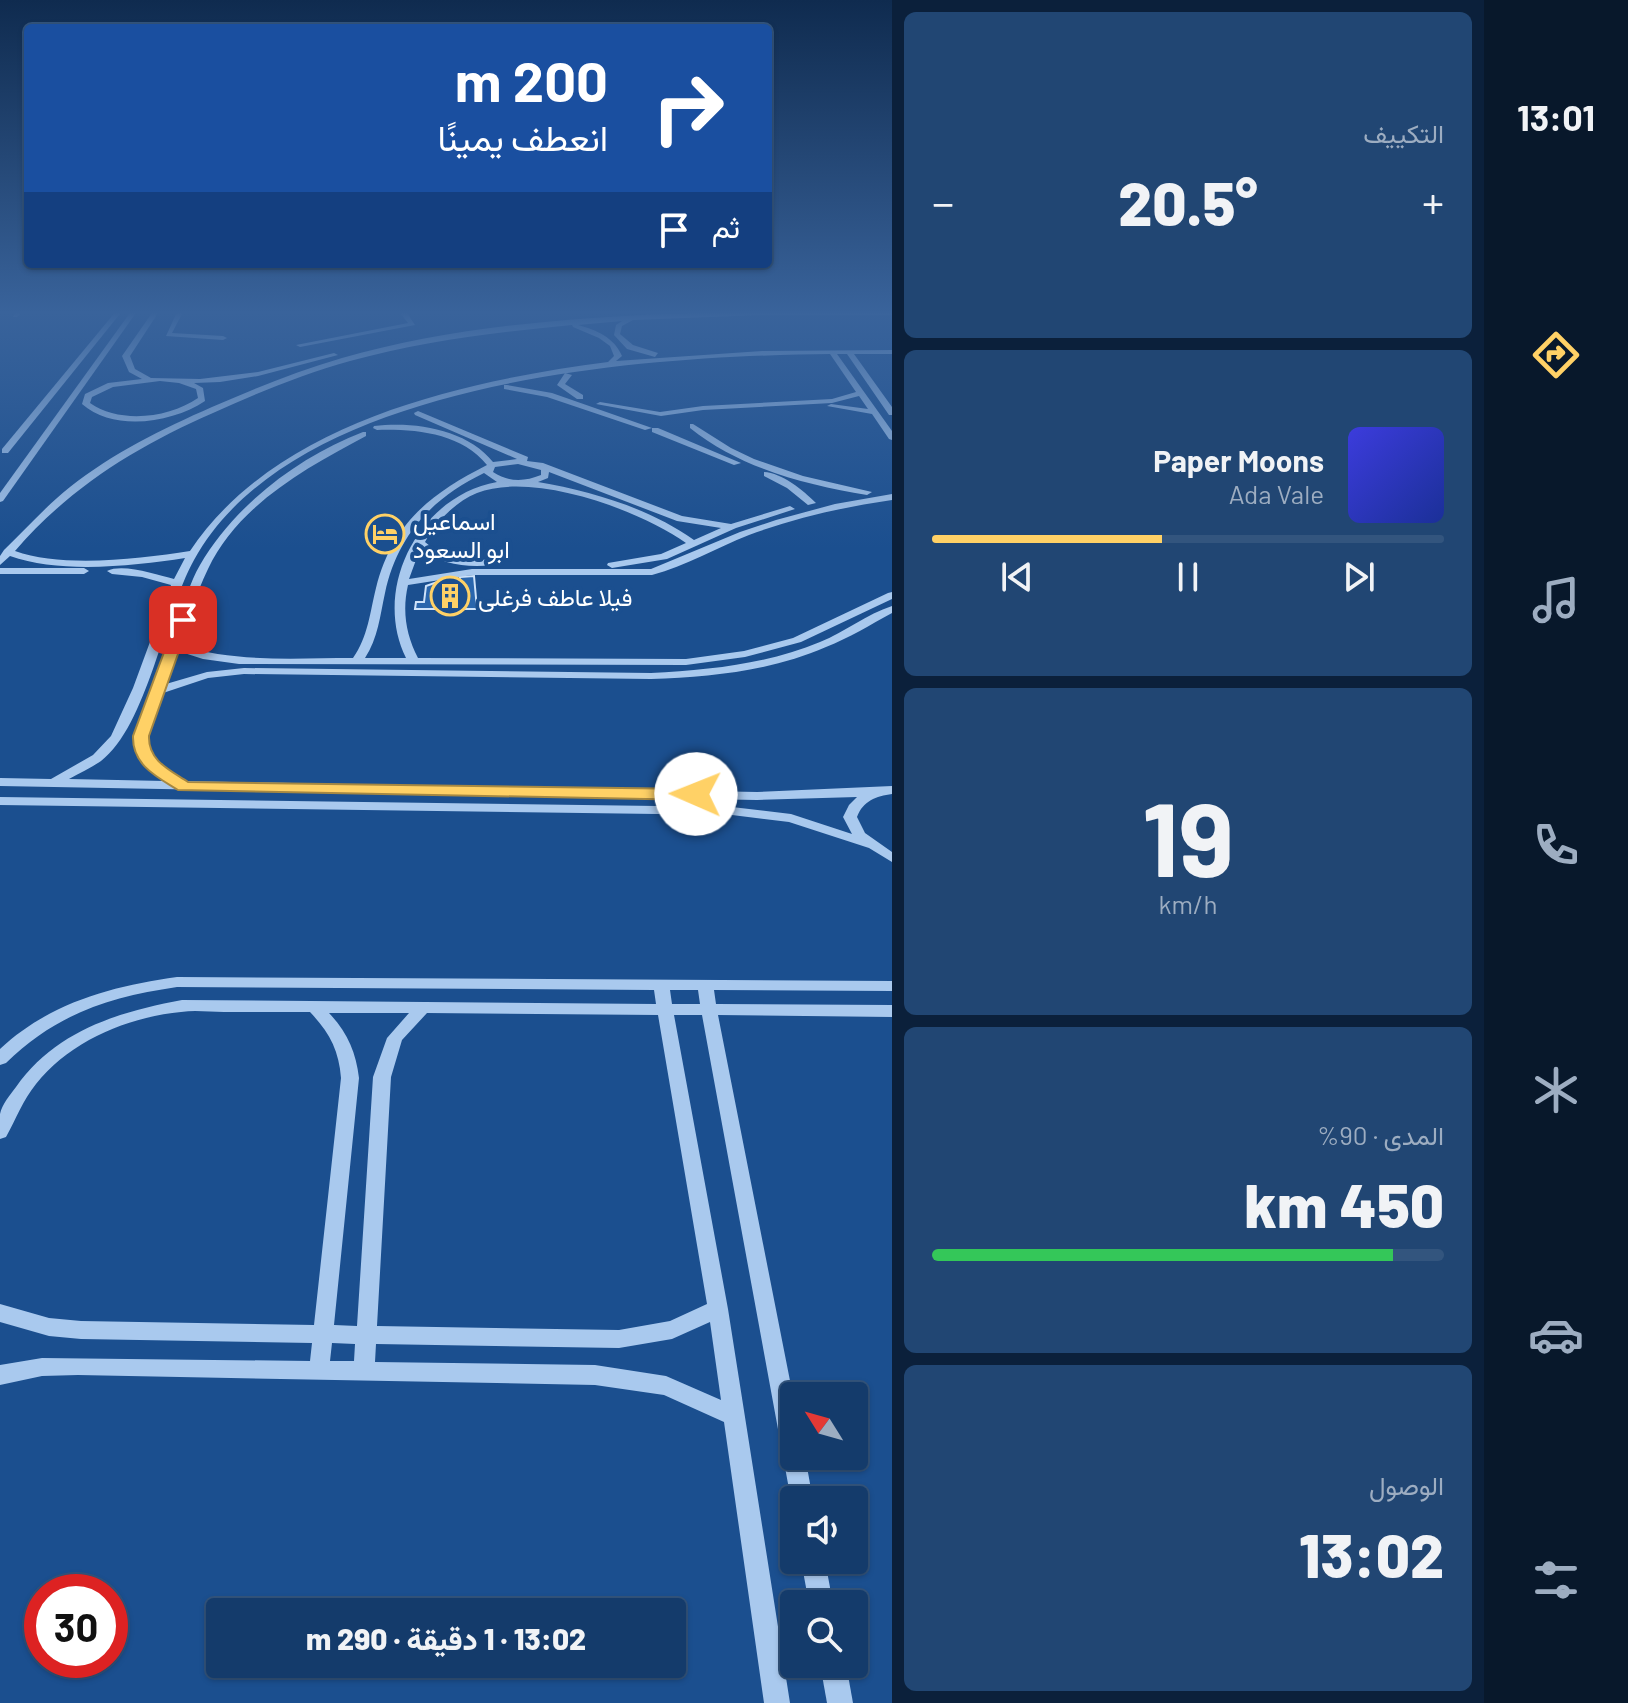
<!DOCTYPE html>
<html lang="ar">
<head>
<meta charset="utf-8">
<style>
	:root { --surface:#143b6b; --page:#214673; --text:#f1f3f6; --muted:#9dadc1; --line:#33557e; --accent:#ffd166 }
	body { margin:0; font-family:Barlow,Vazirmatn,sans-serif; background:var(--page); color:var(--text); direction:rtl; height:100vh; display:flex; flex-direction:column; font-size:30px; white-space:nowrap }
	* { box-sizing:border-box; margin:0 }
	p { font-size:26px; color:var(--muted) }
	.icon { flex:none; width:44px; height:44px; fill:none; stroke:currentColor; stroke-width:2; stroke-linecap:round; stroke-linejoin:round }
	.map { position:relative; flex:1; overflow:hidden; direction:ltr }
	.details { display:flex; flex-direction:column; gap:12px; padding:12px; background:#0b203b; width:592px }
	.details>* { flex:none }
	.top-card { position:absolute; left:24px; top:24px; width:748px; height:244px; border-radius:8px; box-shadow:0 2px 6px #0004,0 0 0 2px var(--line); direction:rtl; background:#1a4fa0; color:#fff; overflow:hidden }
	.needle { width:52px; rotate:307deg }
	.controls { position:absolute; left:780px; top:1382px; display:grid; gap:16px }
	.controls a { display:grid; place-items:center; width:88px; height:88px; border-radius:8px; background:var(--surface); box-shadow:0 2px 6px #0004,0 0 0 2px var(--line); font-size:40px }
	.speed { position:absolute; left:24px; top:1574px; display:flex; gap:16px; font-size:40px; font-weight:700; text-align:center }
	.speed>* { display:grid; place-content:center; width:104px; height:104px; border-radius:50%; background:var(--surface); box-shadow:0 2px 6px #0004,0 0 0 2px var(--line); line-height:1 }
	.speed .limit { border:12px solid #d22; background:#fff; color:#111 }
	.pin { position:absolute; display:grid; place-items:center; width:68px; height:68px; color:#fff; margin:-34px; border-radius:16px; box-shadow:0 4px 12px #0006 }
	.me { position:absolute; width:88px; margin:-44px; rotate:271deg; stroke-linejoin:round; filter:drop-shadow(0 0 6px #0008) }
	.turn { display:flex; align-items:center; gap:28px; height:168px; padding:0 32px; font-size:36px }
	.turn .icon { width:104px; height:104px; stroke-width:2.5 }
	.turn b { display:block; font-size:56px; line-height:68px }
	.then { display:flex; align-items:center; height:76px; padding:0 32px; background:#0003; gap:16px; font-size:30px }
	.big { font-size:60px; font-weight:800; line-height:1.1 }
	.details .tile { flex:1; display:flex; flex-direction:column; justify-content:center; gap:12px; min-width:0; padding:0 28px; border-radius:12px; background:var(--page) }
	.details .dial { align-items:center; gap:0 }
	.dial b { font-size:104px; line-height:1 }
	.song { display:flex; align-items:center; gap:24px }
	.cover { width:96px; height:96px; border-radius:12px; background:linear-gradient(135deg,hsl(240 70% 55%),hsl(230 70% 35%)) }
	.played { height:8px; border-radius:4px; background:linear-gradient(90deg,var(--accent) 45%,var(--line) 45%) }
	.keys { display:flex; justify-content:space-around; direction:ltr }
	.heat { display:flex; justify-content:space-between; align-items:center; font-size:44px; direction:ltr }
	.charge { height:12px; border-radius:6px; background:linear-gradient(90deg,#34c759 90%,var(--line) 0) }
	.trip { position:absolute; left:206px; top:1598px; width:480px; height:80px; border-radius:8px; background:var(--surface); box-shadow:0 2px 6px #0004,0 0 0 2px var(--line); font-weight:800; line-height:80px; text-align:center; direction:rtl }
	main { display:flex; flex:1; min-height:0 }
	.dock { display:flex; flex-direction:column; width:144px; justify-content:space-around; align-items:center; background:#08182b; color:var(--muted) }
	.dock .icon { width:56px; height:56px }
	.dock .current { color:var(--accent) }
	.dock b { font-size:36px; color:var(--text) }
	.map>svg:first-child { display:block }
	.building { fill:#2a66ad; stroke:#cfe3fa; stroke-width:2 }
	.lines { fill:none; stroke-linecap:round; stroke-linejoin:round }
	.minor { fill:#a9c9ee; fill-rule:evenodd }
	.route { fill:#ffd166; stroke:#a68842; stroke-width:2 }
	.labels { text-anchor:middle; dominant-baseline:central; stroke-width:8; stroke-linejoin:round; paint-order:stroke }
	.far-poi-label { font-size:24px; fill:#fff; stroke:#1b4f8f; text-anchor:start }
</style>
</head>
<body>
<main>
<nav class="dock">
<b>13:01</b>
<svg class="icon current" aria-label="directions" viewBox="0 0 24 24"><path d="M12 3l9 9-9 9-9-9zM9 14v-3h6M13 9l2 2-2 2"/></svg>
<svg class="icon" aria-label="music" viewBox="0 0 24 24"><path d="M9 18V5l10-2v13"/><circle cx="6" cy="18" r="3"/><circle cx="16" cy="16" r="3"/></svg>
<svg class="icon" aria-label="phone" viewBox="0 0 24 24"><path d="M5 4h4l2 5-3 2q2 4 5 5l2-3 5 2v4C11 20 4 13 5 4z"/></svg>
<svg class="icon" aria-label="climate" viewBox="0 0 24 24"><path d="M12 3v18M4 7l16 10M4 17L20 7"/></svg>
<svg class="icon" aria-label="car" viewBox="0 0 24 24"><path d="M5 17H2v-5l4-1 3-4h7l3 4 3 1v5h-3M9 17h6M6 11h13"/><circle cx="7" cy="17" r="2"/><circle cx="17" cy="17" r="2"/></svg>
<svg class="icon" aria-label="filters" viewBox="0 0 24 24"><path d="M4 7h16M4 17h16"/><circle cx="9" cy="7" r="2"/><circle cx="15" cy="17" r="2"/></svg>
</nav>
<section class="details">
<div class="tile"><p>التكييف</p>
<div class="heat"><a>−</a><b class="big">20.5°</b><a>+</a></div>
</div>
<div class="tile">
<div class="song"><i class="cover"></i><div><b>Paper Moons</b><p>Ada Vale</p></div></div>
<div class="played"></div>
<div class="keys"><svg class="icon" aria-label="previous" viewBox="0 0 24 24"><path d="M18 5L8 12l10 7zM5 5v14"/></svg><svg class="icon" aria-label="pause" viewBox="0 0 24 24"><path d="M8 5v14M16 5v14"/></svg><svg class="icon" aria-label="next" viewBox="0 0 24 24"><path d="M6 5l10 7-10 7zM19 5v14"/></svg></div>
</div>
<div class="tile dial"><b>19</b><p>km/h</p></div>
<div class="tile"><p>المدى · 90%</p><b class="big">450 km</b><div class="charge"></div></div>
<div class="tile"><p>الوصول</p><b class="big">13:02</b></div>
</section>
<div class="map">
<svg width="892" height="1703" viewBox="0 0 892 1703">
	<rect width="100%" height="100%" fill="#1b4f8f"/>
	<polygon class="building" points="474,576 477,609 415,609 416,602 424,602 426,586 440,581 459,582 460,577"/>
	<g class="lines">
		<g class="minor">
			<polygon points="17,310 24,310 17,317 13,317"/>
			<polygon points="117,310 123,310 8,453 2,453 2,449"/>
			<polygon points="132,310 138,310 3,501 0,502 0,493"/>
			<path d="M154 310H160L130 356 135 369 151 378 200 379 258 372 334 353 338 355 258 376 220 382 194 383 203 388 205 401C172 423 114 432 82 404L85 394 108 383 142 379 129 372 122 356ZM160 381 179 383 196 389 198 398C169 418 120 424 90 403L92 397 113 387Z"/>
			<polygon points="178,310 184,310 172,333 223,336 227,338 223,340 166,336"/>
			<polygon points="398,310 405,310 415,325 300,347 296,345 408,323"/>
			<path d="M804 311H892V315H760L633 320 622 326 620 334 633 345 658 353 655 357 627 349 614 335 616 325 622 321 578 325C596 330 614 337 622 356L616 361 762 351 892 350V354H854L892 407V415H889L847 354H837L892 431V440L889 439 872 414 827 406 831 404 868 409 859 396 832 403 703 410 661 416 596 404 600 402 660 412 703 406 832 399 856 392 830 354C646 356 294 378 194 560 164 614 147 726 101 761 91 768 80 773 69 779L165 781C148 770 136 758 135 736 149 698 163 660 178 622 184 604 190 582 200 565 235 505 298 457 363 432H366V436C306 468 238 505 208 569 196 593 189 620 180 645 236 663 295 658 353 658 368 637 370 612 376 588 392 524 430 494 487 465 461 433 416 429 377 430L373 428 374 426C414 421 467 429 493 462L517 459 415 415 414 413 418 411 528 457 527 461 543 463 682 516 731 524 790 506 795 509 736 528 667 559 612 568 607 565 608 563 661 554 686 543C640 510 532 471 477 493 455 502 437 521 425 542L436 551 451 557 488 560 493 563 492 565C467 568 440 564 420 549L409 579 472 569H651L740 532 776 520 835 504 892 494V500C843 507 795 518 749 535 716 548 686 566 652 575H472L408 585C402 611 406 635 418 658L686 659 744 651 793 638 888 593 892 592V599L801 642 745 657 686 665 239 664 203 659 178 651 166 684 207 672 244 668 651 673C709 670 767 664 820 642 845 632 867 614 892 606V613C870 625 849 638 826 647 771 671 710 677 651 679L244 674 208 678 163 693C146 740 135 752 184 781L757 792 892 786V794C876 796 863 801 857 817L865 833 892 852V862L869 848 789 822 732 815 0 805V797L732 807 791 814 852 834 843 817 849 805 857 797 757 800 0 786V778L51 779 93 755 111 736 133 688 171 585 142 577 112 574 107 571C123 563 157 575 174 579L185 558C134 566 60 574 10 556L0 565V556L4 550C26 529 46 506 70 487 113 453 162 429 212 407 254 389 297 371 342 358 485 317 655 312 804 311ZM572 325 573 327 599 338 610 346 614 356 608 362C462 381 276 422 190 551 140 559 62 568 15 551 69 488 137 446 213 413 257 393 303 374 350 361 422 341 497 332 572 325ZM518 464 541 470V475C524 482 508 482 493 472L495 467ZM549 472 677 521 721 528 694 540C649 508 591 491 538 482L548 478ZM484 473 497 482C421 495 371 587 406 658H365C378 638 380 616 385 593 397 536 432 498 484 473Z"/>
			<polygon points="565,373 572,375 565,384 583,395 583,399 577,399 557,385"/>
			<polygon points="507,385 552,393 652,428 645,430 547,397 504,389 504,385"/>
			<path d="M693 424 731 448 754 459 803 476 872 492 867 495C805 485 740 468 690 428V424Z"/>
			<polygon points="652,428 658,428 741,463 734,465 652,432"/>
			<path d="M764 472C782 473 803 490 816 503L808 505 787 488 764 476Z"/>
			<polygon points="0,568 84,568 89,571 84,574 0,574"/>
			<path d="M177 977 892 981V991L714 990 716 1004 892 1005V1017L718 1015 794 1401V1456H805L813 1500H794V1508L791 1500 702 1015H674L728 1309 790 1703H764L724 1422 664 1395 595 1385 78 1375 42 1376 0 1385V1365L42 1358 310 1361 312 1343 81 1339 49 1336 0 1322V1304L49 1318 81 1321 314 1325 341 1078C339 1050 329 1032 310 1012 281 1012 253 1012 224 1012 210 1012 195 1010 181 1012 128 1017 70 1041 36 1084 23 1100 16 1119 6 1137L0 1139C0 1131 0 1121 0 1114 2 1104 10 1095 16 1087 55 1031 118 1012 182 1000L656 1004 654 990 177 987C109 997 56 1014 6 1063L0 1065V1049C49 1003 112 986 177 977ZM670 990H698L700 1004H672ZM329 1013H409L387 1038 373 1077 357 1326 334 1325 359 1078C356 1052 347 1032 329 1013ZM427 1013 658 1015 707 1304 670 1321 619 1330 377 1326 391 1077 402 1040ZM710 1322 721 1400 666 1376 595 1365 375 1362 376 1344 619 1348 672 1339ZM332 1343 355 1344 354 1361H330Z"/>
			<polygon points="801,1560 825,1560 833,1604 809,1604"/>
			<polygon points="820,1664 846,1664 853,1703 827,1703"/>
		</g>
	</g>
	<linearGradient id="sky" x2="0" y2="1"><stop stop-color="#0f2b4f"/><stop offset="0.57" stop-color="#39639b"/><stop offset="1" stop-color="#39639b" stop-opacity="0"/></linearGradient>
	<rect width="892" height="548" fill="url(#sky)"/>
	<path class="route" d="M183 616 190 620 149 736C148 761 170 770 188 782L696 789 705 794 696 800 178 790C157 777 132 765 133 736L176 620Z"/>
	<defs>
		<symbol id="hotel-ring" viewBox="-11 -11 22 22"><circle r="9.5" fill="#1b4f8f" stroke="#ffd166" stroke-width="1.5"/><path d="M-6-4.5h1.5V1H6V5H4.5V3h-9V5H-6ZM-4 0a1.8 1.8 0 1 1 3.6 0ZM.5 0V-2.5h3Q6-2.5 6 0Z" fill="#ffd166"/></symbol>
		<symbol id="building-ring" viewBox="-11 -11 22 22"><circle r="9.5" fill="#1b4f8f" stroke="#ffd166" stroke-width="1.5"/><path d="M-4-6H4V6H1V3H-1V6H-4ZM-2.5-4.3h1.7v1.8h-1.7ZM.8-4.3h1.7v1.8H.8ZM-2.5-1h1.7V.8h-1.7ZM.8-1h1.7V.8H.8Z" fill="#ffd166"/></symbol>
	</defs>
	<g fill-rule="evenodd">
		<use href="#hotel-ring" x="363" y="512" width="44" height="44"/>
		<use href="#building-ring" x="428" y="574" width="44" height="44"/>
	</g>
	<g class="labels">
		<g class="far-poi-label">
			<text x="413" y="520">اسماعيل<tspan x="413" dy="28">ابو السعود</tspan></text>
			<text x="478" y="596">فيلا عاطف فرغلى</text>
		</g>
	</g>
</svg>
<div class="controls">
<a><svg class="needle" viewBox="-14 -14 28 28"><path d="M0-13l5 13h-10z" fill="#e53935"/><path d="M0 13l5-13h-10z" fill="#9dadc1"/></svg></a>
<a><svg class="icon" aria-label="sound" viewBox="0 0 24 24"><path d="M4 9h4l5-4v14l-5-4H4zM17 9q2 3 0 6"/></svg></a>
<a><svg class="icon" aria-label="search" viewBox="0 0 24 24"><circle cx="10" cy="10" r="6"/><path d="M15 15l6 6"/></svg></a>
</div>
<div class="speed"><div class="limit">30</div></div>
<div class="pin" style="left:183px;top:620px;background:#d93025"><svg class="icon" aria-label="arrive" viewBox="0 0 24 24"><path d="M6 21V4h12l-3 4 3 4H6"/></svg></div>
<svg class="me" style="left:696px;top:794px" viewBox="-20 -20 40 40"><circle r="19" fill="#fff"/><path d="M0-13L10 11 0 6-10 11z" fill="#ffd166"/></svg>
<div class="trip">13:02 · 1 دقيقة · 290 m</div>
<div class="top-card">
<div class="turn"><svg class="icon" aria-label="right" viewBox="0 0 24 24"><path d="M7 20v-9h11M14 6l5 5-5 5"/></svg><div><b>200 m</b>انعطف يمينًا</div></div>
<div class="then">ثم<svg class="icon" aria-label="arrive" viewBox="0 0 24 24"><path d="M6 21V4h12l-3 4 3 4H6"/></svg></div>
</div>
</div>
</main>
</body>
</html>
